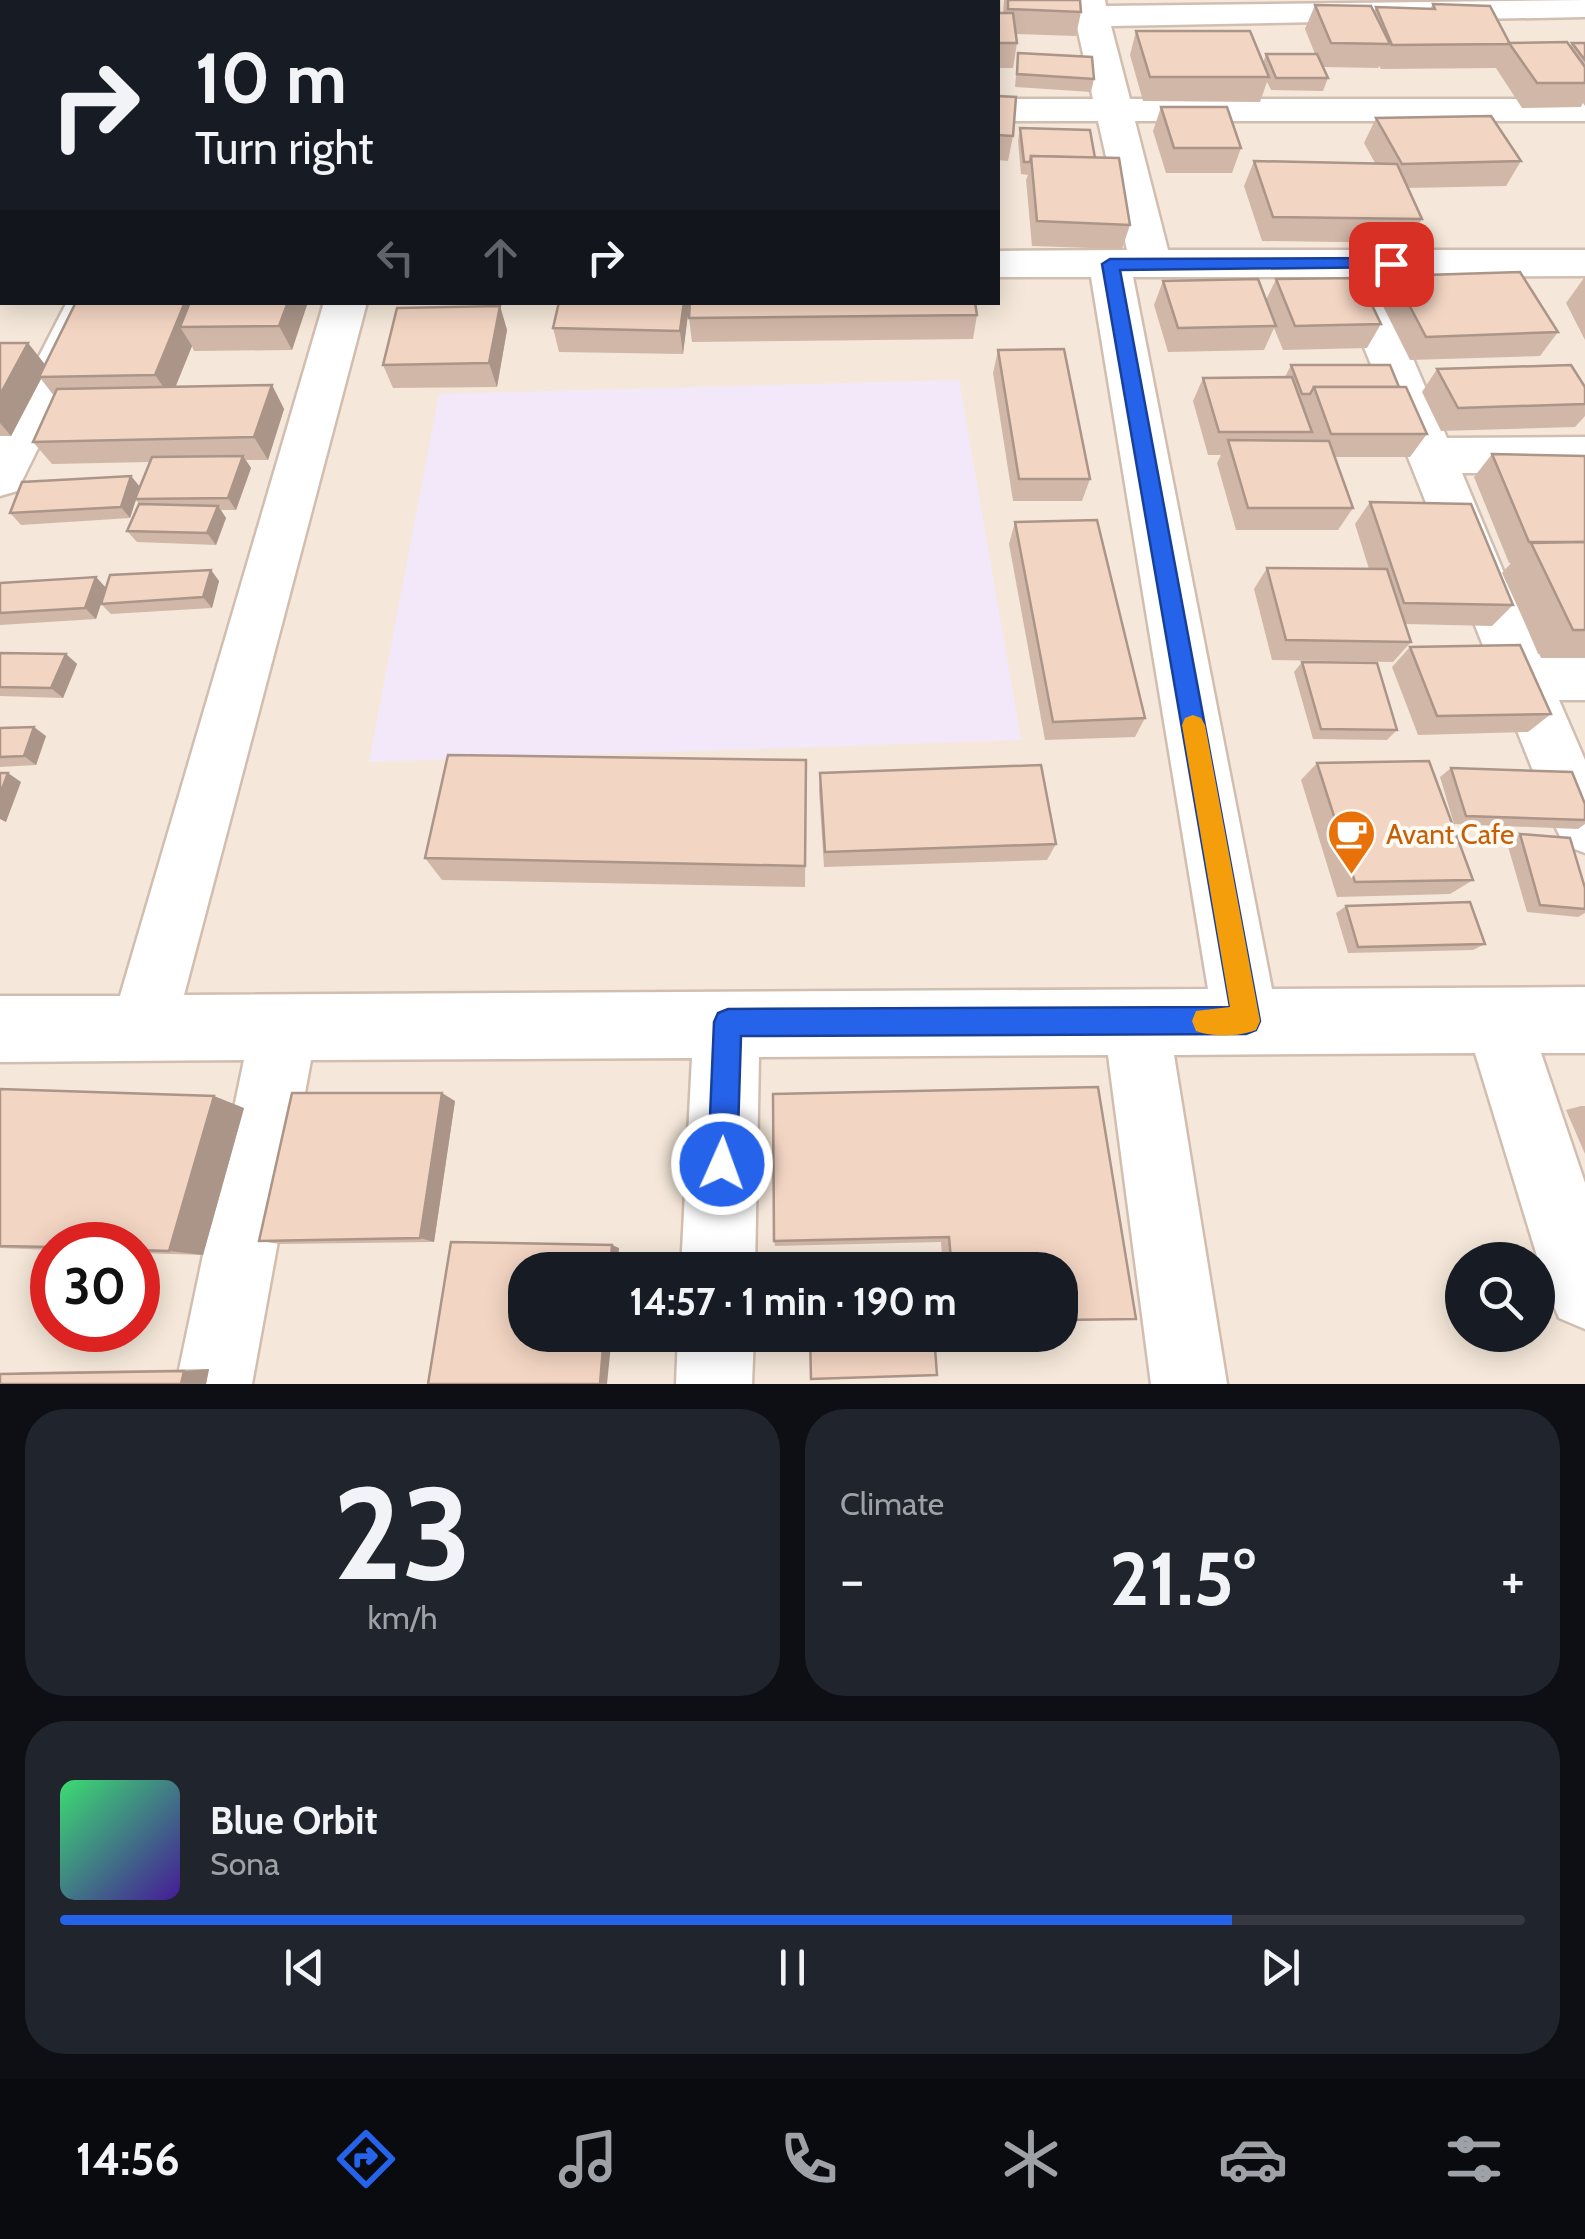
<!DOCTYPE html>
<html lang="en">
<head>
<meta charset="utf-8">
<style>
	:root { --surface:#171b24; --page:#20242c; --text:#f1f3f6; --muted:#9ea1a6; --line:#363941; --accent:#2563eb }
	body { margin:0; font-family:Cabin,sans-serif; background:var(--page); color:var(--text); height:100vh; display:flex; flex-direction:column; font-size:38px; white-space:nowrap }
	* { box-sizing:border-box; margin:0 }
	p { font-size:32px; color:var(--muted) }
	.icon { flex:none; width:55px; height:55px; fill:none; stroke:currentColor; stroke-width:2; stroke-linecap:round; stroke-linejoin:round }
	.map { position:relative; height:1384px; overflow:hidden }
	.sheet { display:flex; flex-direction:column; gap:25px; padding:25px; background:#0d0f14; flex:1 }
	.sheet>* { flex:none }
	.hud { position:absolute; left:0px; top:0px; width:1000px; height:305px; box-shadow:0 5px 25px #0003; background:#171b24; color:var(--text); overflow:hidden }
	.fabs { position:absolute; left:1445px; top:1242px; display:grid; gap:20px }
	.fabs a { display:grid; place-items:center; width:110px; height:110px; border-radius:50%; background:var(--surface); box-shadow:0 5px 25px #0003; font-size:50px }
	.speed { position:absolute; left:30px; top:1222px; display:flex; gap:20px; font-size:50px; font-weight:700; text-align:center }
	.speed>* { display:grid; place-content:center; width:130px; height:130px; border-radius:50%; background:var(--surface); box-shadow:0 5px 25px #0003; line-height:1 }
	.speed .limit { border:15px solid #d22; background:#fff; color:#111 }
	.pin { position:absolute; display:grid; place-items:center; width:85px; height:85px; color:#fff; margin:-42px; border-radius:20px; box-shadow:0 5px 15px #0006 }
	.me { position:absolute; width:110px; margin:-55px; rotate:2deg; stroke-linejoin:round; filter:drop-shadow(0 0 8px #0008) }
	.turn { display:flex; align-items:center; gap:35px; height:210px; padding:0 30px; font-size:45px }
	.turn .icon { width:130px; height:130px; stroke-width:2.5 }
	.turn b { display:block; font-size:70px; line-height:85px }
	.lanes { display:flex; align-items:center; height:95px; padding:0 30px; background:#0003; justify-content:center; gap:50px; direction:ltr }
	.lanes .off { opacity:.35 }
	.big { font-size:75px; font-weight:800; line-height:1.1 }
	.sheet .widget { flex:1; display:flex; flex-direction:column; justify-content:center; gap:15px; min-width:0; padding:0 35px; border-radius:40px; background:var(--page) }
	.sheet .dial { align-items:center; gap:0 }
	.dial b { font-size:130px; line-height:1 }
	.song { display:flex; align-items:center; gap:30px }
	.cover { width:120px; height:120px; border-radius:15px; background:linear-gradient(135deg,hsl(140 70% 55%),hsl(260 70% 35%)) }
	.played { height:10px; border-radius:5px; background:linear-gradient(90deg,var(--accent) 80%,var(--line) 80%) }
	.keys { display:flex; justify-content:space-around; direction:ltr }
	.heat { display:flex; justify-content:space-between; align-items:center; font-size:55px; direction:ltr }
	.sheet .tiles { flex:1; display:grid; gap:25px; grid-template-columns:1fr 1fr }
	.widget:last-child { grid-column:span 2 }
	.trip { position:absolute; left:508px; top:1252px; width:570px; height:100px; border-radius:40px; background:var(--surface); box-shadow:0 5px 25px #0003; font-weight:800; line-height:100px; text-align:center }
	.tab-bar { display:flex; height:160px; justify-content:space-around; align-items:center; background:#090b0e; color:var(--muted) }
	.tab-bar .icon { width:70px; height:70px }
	.tab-bar .current { color:var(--accent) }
	.tab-bar b { font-size:45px; color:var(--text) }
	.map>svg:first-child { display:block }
	.residential { fill:#f5e8da; fill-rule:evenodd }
	.education { fill:#f3e8fa }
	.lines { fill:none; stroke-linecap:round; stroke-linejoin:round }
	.minor-casing { stroke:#d1beb0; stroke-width:5 }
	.minor { fill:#fff; fill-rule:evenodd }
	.wall { fill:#d1b7a8 }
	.shaded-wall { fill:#aa9588 }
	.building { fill:#f3d5c3; stroke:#aa9588; stroke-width:2.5 }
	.route { fill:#2563eb; stroke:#184099; stroke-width:2.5 }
	.slow { fill:#f59e0b }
	.labels { text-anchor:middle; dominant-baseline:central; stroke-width:8; stroke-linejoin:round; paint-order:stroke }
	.food-label { font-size:28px; fill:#c56008; stroke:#fffaf3; text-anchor:start }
</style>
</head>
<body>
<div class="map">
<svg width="1585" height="1384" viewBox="0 0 1585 1384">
	<rect width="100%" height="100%" fill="#fdf6ec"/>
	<path class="residential" d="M0 0H1585V1384H0ZM2 2H998V302H2ZM52 1245H138V1330H52ZM1462 1260H1538V1335H1462ZM525 1270H1060V1335H525Z"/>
	<polygon class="education" points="959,380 1021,740 369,762 439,394"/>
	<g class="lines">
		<defs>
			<g id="minor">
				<polygon points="699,0 733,0 733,2 700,2"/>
				<polygon points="888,0 922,0 922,2 889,2"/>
				<polygon points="1071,0 1105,0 1106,6 1585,0 1585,17 1111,26 1130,99 1585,99 1585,121 1135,121 1168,250 1585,250 1585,276 1378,277 1447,438 1585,437 1585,473 1462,473 1538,654 1585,654 1585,700 1559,700 1585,760 1585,853 1564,845 1555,826 1336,277 1133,277 1272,989 1585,987 1585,1053 1541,1053 1585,1183 1585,1329 1559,1318 1548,1292 1475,1053 1174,1055 1227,1384 1151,1384 1108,1055 759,1057 755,1270 681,1270 692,1058 311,1060 252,1384 176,1384 244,1060 0,1062 0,996 120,996 324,302 367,302 184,995 1208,989 1091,277 998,277 998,251 1127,250 1098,121 998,121 998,99 1093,99"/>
				<rect x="0" y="92" width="2" height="22"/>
				<polygon points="0,253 2,254 2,281 0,281"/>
				<polygon points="67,302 110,302 17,491 0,496 0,432"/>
				<polygon points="678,1335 754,1335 752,1384 676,1384"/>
			</g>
		</defs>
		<use href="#minor" class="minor-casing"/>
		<use href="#minor" class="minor"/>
	</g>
	<g class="wall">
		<rect x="366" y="0" width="138" height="2"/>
		<polygon points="1004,0 1080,0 1081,12 1076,36 1016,34 1017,43 1013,68 998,68 998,2 999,13 1003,13"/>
		<polygon points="1433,4 1509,43 1570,47 1572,43 1585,43 1585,106 1583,103 1581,107 1522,108 1496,68 1381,69 1379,66 1378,68 1323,67 1328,78 1323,91 1271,90 1267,82 1260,102 1143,101 1130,55 1136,31 1263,63 1266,54 1315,54 1305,29 1315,5 1374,11 1376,7 1430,9"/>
		<polygon points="0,37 2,37 2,93 0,89"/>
		<polygon points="1018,53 1094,79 1091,92 1015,87"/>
		<polygon points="998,96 1013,136 1008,161 998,160"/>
		<polygon points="1161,107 1241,148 1232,173 1166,173 1153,131"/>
		<polygon points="1376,118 1521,161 1506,186 1408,188 1422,219 1408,243 1262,241 1244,186 1254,161 1375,163 1364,143"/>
		<polygon points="1020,128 1095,158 1130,225 1122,249 1032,246 1026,180 1028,175 1021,174 1018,141"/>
		<polygon points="0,166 2,169 2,234 0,234"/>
		<polygon points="1394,276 1558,332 1540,356 1410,360 1380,300"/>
		<polygon points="1584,278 1585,278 1585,340 1566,303"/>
		<polygon points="1276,279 1381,324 1367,348 1283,350 1274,328 1264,350 1168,352 1154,305 1163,281 1266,300"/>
		<polygon points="76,302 308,302 292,350 194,351 192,346 175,387 272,385 284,409 268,460 246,460 251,468 236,510 221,510 226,518 216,545 137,542 127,531 139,504 136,500 130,518 21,525 10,513 131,476 140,487 150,462 52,464 33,442 54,396 41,379 11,436 0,436 0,343 28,343 45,365"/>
		<polygon points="689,302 683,354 559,352 553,328"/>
		<polygon points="500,306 507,330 497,387 393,388 383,365"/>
		<polygon points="977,315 973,339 692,342 689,318"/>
		<polygon points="998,350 1090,479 1082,501 1013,501 993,373"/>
		<polygon points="1291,365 1399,387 1427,434 1410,457 1334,457 1353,508 1338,530 1236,530 1217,463 1221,455 1208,455 1193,401 1203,378 1285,377"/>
		<polygon points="1437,369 1585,387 1585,416 1575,427 1441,431 1422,392"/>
		<polygon points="1492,454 1585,456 1585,658 1541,658 1502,573 1511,563 1509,563 1474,477"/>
		<polygon points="1370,502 1513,605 1492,626 1405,624 1411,642 1393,662 1272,660 1254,589 1267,568 1369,569 1355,524"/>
		<polygon points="1015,522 1145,718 1135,737 1045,740 1009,544"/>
		<polygon points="211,570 219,581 212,608 111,614 101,604 96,619 0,625 0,583 96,577 106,588"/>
		<polygon points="1410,647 1551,714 1528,732 1418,735 1392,667"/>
		<polygon points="0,653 66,654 77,664 63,698 0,696"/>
		<polygon points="1302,662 1397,730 1387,740 1313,739 1294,672"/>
		<polygon points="0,728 46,736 36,765 0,767"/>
		<polygon points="806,760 805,887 442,880 425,858"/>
		<polygon points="1317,763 1473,880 1450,894 1337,897 1301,780"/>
		<polygon points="1451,768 1585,804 1585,824 1578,829 1454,824 1440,777"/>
		<polygon points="820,773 1056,844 1047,860 824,867 819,791"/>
		<polygon points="1520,834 1585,888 1585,913 1578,917 1527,912 1507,843"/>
		<polygon points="1346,906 1485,944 1473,950 1348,953 1336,913"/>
		<polygon points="1098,1087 1060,1270 943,1270 941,1242 775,1246 774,1241"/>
		<polygon points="0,1089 244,1108 203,1255 138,1253 138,1245 52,1245 52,1250 0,1248"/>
		<polygon points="455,1101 434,1242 280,1244 259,1241"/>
		<polygon points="1581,1106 1585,1106 1585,1154 1566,1110"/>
		<polygon points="209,1369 206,1384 0,1374 28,1372"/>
	</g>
	<g class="shaded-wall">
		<polygon points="0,0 3,0 4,2 2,2 2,16 0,19"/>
		<polygon points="167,0 182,0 183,2 165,2"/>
		<polygon points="185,302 209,302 180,327 192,346 171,398 155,375"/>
		<polygon points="288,302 308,302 292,350 279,326"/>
		<polygon points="684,302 689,302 689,307 683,354 680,331"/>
		<polygon points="500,306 507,330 497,387 489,363"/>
		<polygon points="28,343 47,367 39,377 41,379 11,436 0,423 0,395"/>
		<polygon points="272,385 284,409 268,460 254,437"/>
		<polygon points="243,456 251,468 236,510 228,498"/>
		<polygon points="131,476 140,487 130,518 121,507"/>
		<polygon points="218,506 226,518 216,545 207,533"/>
		<polygon points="211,570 219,581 212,608 203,597"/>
		<polygon points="96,577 106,588 96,619 85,608"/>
		<polygon points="66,654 77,664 63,698 51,688"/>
		<polygon points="34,727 46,736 36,765 24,756"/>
		<polygon points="8,773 21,782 6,822 0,819 0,794"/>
		<polygon points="442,1093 455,1101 434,1242 420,1238"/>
		<polygon points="214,1096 244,1108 203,1255 169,1251"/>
		<polygon points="612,1245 619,1248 617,1270 610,1270"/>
		<polygon points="604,1335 612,1335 607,1384 600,1384"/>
		<polygon points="209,1369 206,1384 181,1384 184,1371"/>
	</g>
	<g class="building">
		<polygon points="38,0 100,0 98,2 36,2"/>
		<polygon points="108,0 167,0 165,2 105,2"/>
		<polygon points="417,0 493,0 492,2 416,2"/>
		<rect x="536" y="0" width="159" height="2"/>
		<rect x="738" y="0" width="64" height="2"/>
		<polygon points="942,0 999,0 999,13 998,2 942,2"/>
		<polygon points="1008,0 1080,0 1081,12 1008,9"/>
		<polygon points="1433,4 1490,6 1510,44 1392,45 1376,7 1435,9"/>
		<polygon points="1315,5 1371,6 1390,44 1331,43"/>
		<polygon points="998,13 1013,13 1017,43 998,43"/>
		<polygon points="1136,31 1250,31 1269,77 1150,77"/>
		<polygon points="1567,42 1585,67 1585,83 1537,83 1509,43"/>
		<polygon points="1572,43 1585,43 1585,60"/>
		<polygon points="1018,53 1092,57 1094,79 1017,74"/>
		<polygon points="2,54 2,71 0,71 0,57"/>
		<polygon points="1266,54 1317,54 1328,78 1276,78"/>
		<polygon points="998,96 1016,97 1013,136 998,135"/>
		<polygon points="1161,107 1227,107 1241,148 1174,148"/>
		<polygon points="1491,116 1521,161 1402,164 1376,118"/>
		<polygon points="1020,128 1090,130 1095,158 1031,156 1030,162 1024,162"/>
		<polygon points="1031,156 1119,158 1130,225 1037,221"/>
		<polygon points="1254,161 1397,164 1422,219 1273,217"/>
		<polygon points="2,171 2,210 0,210 0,174"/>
		<polygon points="1520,272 1558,332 1426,337 1394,276"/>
		<polygon points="1359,278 1381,324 1295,326 1276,279"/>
		<polygon points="1258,279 1276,326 1178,328 1163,281"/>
		<polygon points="76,302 185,302 155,375 39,377"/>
		<polygon points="190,302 288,302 279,326 180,327"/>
		<polygon points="559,302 684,302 680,331 553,328"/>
		<polygon points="690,302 975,302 977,315 689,318"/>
		<polygon points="500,306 489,363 383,365 397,308"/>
		<polygon points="0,343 28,343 0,395"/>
		<polygon points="1064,349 1090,479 1019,479 998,350"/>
		<polygon points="1291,365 1390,365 1399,387 1314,387 1310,394 1302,394"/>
		<polygon points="1571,365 1585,387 1585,404 1458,408 1437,369"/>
		<polygon points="1292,377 1312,432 1219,432 1203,378"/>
		<polygon points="272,385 254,437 33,442 57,389"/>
		<polygon points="1314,387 1406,387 1427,434 1331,434"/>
		<polygon points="1228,440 1329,441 1353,508 1248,508"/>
		<polygon points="1492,454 1585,456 1585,542 1529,542"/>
		<polygon points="243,456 228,498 135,499 152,457"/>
		<polygon points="131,476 121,507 10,513 22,482"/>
		<polygon points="1370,502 1471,504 1513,605 1404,603"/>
		<polygon points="139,504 218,506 207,533 127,531"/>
		<polygon points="1097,520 1145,718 1053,722 1015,522"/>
		<polygon points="1585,542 1585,630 1573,630 1531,543"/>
		<polygon points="1267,568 1387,569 1411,642 1286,640"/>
		<polygon points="211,570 203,597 101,604 110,575"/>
		<polygon points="96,577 85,608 0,613 0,583"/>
		<polygon points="1520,645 1551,714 1437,716 1410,647"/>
		<polygon points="0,653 66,654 51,688 0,687"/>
		<polygon points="1302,662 1377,663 1397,730 1321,729"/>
		<polygon points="34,727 24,756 0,757 0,728"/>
		<polygon points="448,755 806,760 805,866 425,858"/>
		<polygon points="1429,761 1473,880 1355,882 1317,763"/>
		<polygon points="1041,765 1056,844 825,852 820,773"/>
		<polygon points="1451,768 1572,772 1585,804 1585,820 1466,816"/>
		<polygon points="0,773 8,773 0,794"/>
		<polygon points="1520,834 1570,838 1585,888 1585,909 1540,905"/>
		<polygon points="1470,902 1485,944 1358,947 1346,906"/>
		<polygon points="1098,1087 1136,1319 1060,1320 1060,1270 952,1270 949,1237 774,1241 773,1094"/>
		<polygon points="0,1089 214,1096 169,1251 138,1250 138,1245 52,1245 52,1247 0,1246"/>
		<polygon points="292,1093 442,1093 420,1238 259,1241"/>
		<polygon points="451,1242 612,1245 610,1270 525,1270 525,1335 604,1335 600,1384 428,1384"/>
		<polygon points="810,1335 934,1335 937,1375 811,1379"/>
		<polygon points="184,1371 181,1384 0,1384 0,1374"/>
	</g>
	<polygon class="route" points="1391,258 1399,264 1397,267 1120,270 1260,1021 1256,1030 1246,1034 741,1036 737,1164 732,1174 722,1178 712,1174 708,1164 714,1022 718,1013 728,1009 1230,1007 1102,264 1110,259"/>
	<path class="slow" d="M1193 715 1201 718 1205 725 1260 1021 1256 1030C1239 1037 1212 1037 1196 1031L1192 1021 1196 1011 1230 1007 1182 725 1185 718Z"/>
	<defs>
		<symbol id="cafe-pin" viewBox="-11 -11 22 30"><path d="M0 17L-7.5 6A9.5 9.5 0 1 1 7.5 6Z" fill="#e8710a" stroke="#fffaf3"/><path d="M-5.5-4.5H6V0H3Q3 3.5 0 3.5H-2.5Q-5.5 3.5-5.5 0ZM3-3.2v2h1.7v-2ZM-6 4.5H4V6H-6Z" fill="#fff"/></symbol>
	</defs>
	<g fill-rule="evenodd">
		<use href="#cafe-pin" x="1324" y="806" width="55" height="75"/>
	</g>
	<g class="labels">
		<g class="food-label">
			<text x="1386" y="834">Avant Cafe</text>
		</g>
	</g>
</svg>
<div class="fabs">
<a><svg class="icon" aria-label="search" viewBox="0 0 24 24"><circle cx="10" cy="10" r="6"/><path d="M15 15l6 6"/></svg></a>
</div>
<div class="speed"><div class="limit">30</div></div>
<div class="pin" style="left:1391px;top:264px;background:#d93025"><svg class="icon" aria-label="arrive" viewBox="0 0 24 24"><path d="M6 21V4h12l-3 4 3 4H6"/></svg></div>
<svg class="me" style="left:722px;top:1164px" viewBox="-20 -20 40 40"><circle r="17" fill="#2563eb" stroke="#fff" stroke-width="3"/><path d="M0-11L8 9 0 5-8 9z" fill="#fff"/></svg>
<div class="trip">14:57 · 1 min · 190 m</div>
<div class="hud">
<div class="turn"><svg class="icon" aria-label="right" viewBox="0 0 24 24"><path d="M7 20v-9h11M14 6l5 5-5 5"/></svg><div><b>10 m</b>Turn right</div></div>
<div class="lanes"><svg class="icon off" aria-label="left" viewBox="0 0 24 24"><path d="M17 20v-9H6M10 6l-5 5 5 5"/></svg><svg class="icon off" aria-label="ahead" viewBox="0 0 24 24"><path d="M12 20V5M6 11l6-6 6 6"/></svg><svg class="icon" aria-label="right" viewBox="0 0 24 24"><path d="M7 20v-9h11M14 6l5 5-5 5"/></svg></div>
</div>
</div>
<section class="sheet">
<div class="tiles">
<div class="widget dial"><b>23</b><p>km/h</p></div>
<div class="widget"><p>Climate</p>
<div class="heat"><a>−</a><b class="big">21.5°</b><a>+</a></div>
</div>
<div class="widget">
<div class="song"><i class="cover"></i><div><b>Blue Orbit</b><p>Sona</p></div></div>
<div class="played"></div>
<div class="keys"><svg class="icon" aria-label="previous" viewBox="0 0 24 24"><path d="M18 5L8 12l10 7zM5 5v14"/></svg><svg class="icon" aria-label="pause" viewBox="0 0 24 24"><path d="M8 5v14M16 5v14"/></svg><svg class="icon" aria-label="next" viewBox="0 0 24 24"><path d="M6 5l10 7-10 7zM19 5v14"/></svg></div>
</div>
</div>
</section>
<nav class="tab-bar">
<b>14:56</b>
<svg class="icon current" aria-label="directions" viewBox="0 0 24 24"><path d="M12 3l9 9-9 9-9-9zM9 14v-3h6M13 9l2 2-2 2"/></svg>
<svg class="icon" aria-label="music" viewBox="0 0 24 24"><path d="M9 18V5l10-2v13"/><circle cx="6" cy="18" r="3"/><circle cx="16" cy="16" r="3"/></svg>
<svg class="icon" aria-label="phone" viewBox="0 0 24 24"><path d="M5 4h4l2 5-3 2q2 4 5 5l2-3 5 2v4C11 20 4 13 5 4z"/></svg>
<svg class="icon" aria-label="climate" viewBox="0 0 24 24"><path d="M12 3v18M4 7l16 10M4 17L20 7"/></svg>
<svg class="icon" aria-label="car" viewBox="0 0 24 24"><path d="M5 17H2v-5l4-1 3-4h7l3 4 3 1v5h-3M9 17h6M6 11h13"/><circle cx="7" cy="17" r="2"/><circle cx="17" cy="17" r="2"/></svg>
<svg class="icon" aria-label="filters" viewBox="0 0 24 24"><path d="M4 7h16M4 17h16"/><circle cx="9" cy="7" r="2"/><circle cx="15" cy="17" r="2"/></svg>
</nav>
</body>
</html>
